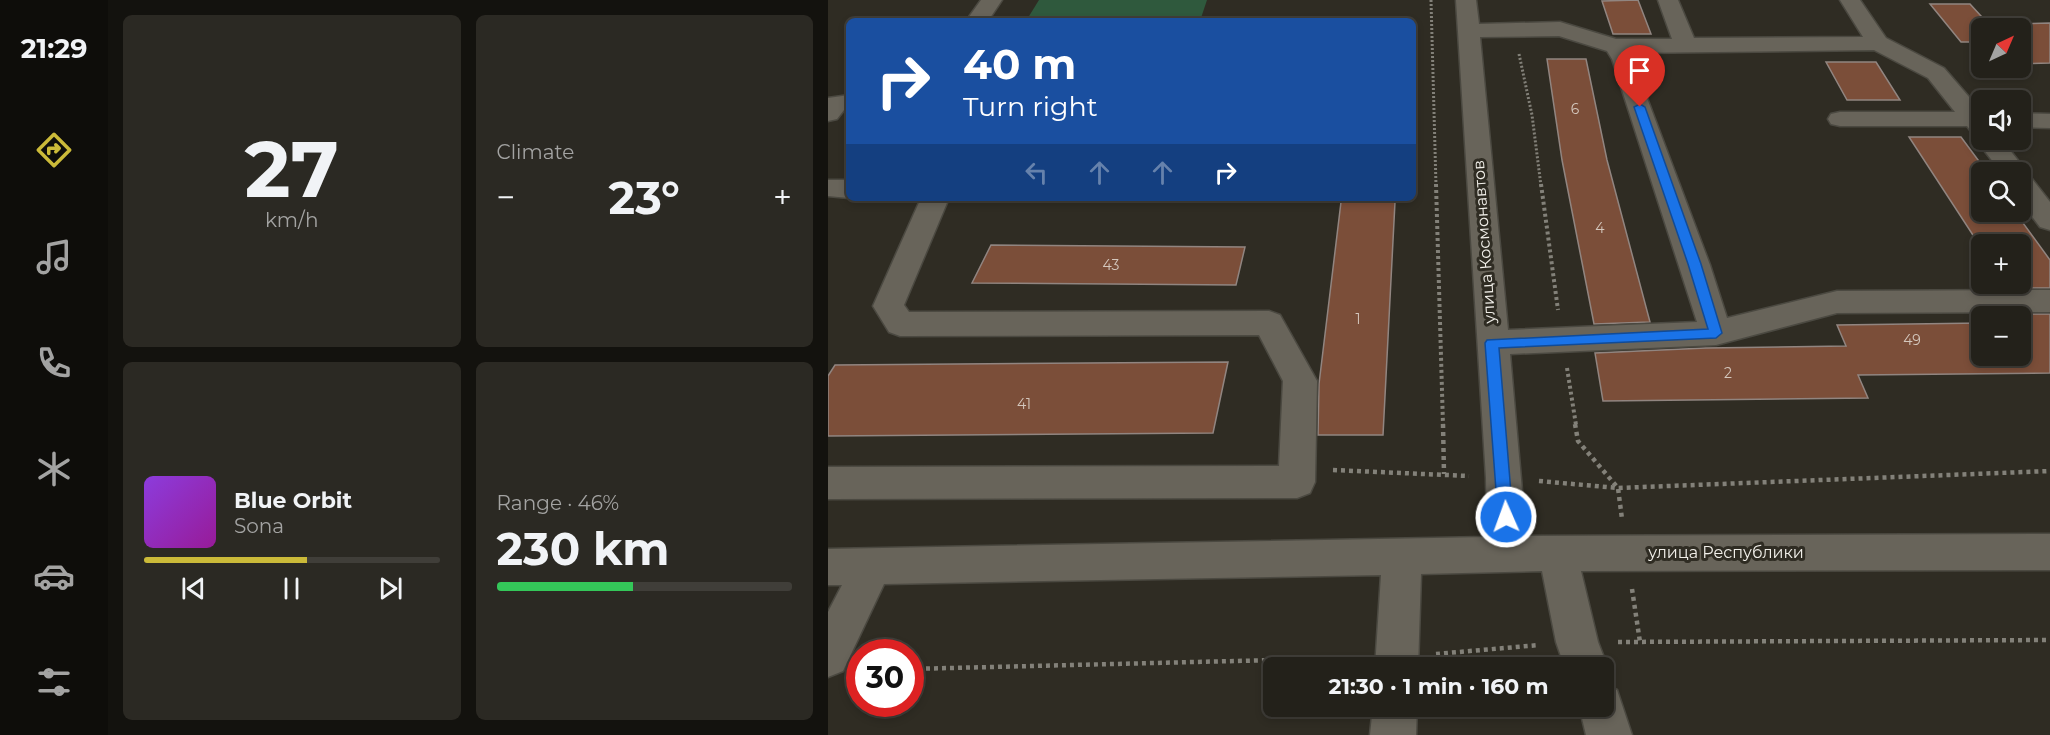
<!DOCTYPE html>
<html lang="en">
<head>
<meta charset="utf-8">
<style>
	:root { --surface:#23211a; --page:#2b2923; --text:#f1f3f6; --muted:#a3a3a2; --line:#403e39; --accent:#cbba39 }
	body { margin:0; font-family:Montserrat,sans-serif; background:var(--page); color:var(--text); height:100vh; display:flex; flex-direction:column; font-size:22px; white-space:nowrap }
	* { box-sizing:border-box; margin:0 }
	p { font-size:20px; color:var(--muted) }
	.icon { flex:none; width:33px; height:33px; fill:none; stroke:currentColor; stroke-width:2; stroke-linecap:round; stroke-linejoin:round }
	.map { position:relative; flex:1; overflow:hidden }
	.drawer { display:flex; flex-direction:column; gap:15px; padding:15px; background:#13120e; width:720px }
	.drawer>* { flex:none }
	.guide { position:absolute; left:18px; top:18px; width:570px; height:183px; border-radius:9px; box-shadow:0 3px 9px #0003,0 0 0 2px var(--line); background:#1a4fa0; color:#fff; overflow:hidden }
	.needle { width:39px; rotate:44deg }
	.tools { position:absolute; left:1143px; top:18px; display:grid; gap:12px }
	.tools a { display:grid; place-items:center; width:60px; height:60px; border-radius:9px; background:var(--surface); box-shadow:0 3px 9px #0003,0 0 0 2px var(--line); font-size:30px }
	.speed { position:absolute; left:18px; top:639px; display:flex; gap:12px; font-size:30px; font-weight:700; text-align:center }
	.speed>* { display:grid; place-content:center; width:78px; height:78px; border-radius:50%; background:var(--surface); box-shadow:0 3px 9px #0003,0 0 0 2px var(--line); line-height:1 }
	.speed .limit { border:9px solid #d22; background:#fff; color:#111 }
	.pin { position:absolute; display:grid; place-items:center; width:51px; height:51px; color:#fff; margin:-62px -26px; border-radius:50% 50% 50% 0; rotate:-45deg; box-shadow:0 0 6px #0007 }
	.pin .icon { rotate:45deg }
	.me { position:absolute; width:66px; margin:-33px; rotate:358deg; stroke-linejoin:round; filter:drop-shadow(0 0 4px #0008) }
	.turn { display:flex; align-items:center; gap:21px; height:126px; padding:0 18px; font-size:27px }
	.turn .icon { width:78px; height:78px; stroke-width:2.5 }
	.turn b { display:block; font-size:42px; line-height:51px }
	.lanes { display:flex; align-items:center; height:57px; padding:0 18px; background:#0003; justify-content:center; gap:30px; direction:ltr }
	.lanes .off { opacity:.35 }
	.big { font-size:45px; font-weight:700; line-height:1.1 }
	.drawer .widget { flex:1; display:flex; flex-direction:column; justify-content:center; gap:9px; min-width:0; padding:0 21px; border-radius:9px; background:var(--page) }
	.drawer .dial { align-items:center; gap:0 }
	.dial b { font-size:78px; line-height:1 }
	.song { display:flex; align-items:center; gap:18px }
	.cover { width:72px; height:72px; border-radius:9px; background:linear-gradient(135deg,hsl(270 70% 55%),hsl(300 70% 35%)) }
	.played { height:6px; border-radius:3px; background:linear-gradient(90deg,var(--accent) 55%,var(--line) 55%) }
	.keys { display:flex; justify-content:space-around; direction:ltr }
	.heat { display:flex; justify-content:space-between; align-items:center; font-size:33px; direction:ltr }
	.charge { height:9px; border-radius:4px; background:linear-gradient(90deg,#34c759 46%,var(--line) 0) }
	.drawer .tiles { flex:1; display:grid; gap:15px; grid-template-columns:repeat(2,1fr) }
	.trip { position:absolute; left:435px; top:657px; width:351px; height:60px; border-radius:9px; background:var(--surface); box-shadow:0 3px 9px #0003,0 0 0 2px var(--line); font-weight:700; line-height:60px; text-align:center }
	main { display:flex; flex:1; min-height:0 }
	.tab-bar { display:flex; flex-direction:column; width:108px; justify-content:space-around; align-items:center; background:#0e0d0a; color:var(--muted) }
	.tab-bar .icon { width:42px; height:42px }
	.tab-bar .active { color:var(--accent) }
	.tab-bar b { font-size:27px; color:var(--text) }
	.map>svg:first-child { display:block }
	.green { fill:#2f593d }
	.building { fill:#7b4e39; stroke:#918580; stroke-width:1.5 }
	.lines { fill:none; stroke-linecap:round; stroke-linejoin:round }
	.minor-casing { stroke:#4b4941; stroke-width:3 }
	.path-far2 { stroke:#838179; stroke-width:3; stroke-dasharray:2 2; stroke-linecap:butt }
	.path-far1 { stroke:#838179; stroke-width:4; stroke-dasharray:3 3; stroke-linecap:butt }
	.path { stroke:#838179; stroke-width:4.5; stroke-dasharray:4 4; stroke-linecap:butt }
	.minor { fill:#68645a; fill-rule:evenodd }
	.route { fill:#1a73e8; stroke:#114b97; stroke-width:1.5 }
	.labels { text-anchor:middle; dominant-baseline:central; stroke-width:6; stroke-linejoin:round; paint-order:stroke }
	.number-label { font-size:14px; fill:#d4c7bd }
	.street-label { font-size:16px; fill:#f1efe9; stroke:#2f2c23 }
</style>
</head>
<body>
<main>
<nav class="tab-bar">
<b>21:29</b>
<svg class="icon active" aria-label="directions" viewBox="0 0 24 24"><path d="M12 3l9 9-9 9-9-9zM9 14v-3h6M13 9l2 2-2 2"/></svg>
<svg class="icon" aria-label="music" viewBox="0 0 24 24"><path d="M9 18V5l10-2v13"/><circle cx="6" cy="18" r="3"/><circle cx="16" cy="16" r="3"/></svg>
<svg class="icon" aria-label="phone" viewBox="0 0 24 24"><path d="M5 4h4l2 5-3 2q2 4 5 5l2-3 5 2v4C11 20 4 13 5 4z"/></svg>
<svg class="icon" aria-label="climate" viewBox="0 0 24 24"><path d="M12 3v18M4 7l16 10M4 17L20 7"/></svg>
<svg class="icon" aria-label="car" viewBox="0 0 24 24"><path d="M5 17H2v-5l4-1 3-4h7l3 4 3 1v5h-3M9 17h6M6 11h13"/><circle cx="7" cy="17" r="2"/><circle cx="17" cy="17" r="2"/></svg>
<svg class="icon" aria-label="filters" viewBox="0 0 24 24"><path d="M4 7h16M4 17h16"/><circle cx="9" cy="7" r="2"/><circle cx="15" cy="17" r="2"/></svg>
</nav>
<section class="drawer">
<div class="tiles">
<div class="widget dial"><b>27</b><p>km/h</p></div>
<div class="widget"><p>Climate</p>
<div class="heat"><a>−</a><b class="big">23°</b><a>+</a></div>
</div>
<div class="widget">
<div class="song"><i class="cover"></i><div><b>Blue Orbit</b><p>Sona</p></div></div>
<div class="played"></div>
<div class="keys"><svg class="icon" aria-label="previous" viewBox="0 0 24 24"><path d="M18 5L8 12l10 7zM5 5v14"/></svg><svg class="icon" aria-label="pause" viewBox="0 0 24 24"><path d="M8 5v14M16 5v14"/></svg><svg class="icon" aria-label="next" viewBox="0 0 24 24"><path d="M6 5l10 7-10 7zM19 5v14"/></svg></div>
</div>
<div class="widget"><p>Range · 46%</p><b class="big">230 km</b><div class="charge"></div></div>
</div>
</section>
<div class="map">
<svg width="1222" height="735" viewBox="0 0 1222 735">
	<rect width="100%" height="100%" fill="#2f2c23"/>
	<polygon class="green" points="211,0 379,0 372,21 198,21"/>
	<g class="building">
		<polygon points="810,0 823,34 785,34 774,1"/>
		<polygon points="1102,4 1142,4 1164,28 1154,28 1154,42 1133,42"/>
		<polygon points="1222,23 1222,63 1192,64 1192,24"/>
		<polygon points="719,59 758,59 779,160 822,322 766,324 734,160"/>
		<polygon points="998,62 1048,62 1072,100 1019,100"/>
		<polygon points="1081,137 1133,137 1159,172 1154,172 1154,212 1187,212 1222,260 1222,288 1179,288 1176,284 1192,284 1192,244 1154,244 1154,249"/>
		<polygon points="513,202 567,202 555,435 490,435 491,384"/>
		<polygon points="163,245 417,247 408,285 144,283"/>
		<polygon points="1196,314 1222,314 1222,373 1030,375 1040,398 775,401 767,353 878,348 1018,346 1009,325 1154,323 1154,356 1192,356 1192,323 1202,323"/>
		<polygon points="400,362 385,433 0,436 0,376 7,365"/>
	</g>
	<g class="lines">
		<defs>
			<g id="minor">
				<polygon points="153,0 174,0 160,21 138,21"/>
				<path d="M628 0H648L651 24 732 22 788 39H844L830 0H850L866 38 1035 37 1012 0H1032L1058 38 1116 68 1154 112V140H1174L1199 172 1198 174 1201 175 1222 202V230L1212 227 1192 201V172H1173L1148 140 1151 136 1145 134 1139 126H1012L1003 124 1000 119 1003 114 1012 112H1127L1100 78 1046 50 802 53 882 265 899 318 1009 291 1222 290V312L1009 313 888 345 682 354 698 536 1222 534V570L753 571 770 642 780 668 776 680V668H737L728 642 714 571 593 574 590 668H547L553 575 56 584 15 671 0 677V612L14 585H0V549L659 537 658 478ZM731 36 779 51 784 59 869 322 680 330 652 37Z"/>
				<polygon points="21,95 21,109 16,110 9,119 0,121 0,98"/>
				<polygon points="1192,113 1222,114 1222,128 1192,127"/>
				<polygon points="0,180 21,180 21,198 0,196"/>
				<polygon points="93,198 121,198 76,305 81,312 441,311 452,315 489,381 487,482 482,493 469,498 0,499 0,467 451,466 455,381 431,335 72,336 61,332 45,306"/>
				<polygon points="776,685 789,690 804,735 758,735 751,706 776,706"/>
				<polygon points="545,706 589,706 588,735 542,735"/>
			</g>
		</defs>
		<use href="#minor" class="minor-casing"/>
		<g class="path-far2">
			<polyline points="603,0 608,186"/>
			<polyline points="691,54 704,115 713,186"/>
		</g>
		<g class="path-far1">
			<polyline points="608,184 615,425"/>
			<polyline points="713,184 730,310"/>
			<polyline points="739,368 748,425"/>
		</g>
		<g class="path">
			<polyline points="615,424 616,474"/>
			<polyline points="747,424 750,441 790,488 794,519"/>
			<polyline points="505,470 641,476"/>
			<polyline points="711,481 790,488 1222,471"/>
			<polyline points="804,589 812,642"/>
			<polyline points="790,642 1222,640"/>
			<polyline points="608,654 711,645"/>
			<polyline points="82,669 529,658"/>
		</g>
		<use href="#minor" class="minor"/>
	</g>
	<polygon class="route" points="812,104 817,107 873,264 894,333 888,338 671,348 685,517 683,522 678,524 672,522 670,517 657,343 659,340 880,329 860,264 806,107"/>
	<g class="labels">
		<g class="number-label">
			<text x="747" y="109">6</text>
			<text x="772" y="228">4</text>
			<text x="283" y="265">43</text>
			<text x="530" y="319">1</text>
			<text x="1084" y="340">49</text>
			<text x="900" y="373">2</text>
			<text x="196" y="404">41</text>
		</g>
		<g class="street-label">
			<text transform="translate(656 242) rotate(-94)">улица Космонавтов</text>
			<text x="898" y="552">улица Республики</text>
		</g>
	</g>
</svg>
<div class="tools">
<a><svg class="needle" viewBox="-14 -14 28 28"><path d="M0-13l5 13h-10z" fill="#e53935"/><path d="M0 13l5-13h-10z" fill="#a3a3a2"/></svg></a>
<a><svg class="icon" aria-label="sound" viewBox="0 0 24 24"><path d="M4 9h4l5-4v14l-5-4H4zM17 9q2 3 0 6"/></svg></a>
<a><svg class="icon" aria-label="search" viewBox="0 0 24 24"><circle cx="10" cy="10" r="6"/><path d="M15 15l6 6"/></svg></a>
<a>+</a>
<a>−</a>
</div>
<div class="speed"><div class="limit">30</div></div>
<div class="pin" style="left:812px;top:107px;background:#d93025"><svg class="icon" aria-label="arrive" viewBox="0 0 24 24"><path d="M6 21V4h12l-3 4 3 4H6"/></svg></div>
<svg class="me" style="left:678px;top:517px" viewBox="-20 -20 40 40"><circle r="17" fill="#1a73e8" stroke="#fff" stroke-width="3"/><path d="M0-11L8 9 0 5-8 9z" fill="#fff"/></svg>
<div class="trip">21:30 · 1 min · 160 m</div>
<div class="guide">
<div class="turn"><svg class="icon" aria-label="right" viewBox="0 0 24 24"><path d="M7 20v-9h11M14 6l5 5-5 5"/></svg><div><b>40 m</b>Turn right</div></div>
<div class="lanes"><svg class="icon off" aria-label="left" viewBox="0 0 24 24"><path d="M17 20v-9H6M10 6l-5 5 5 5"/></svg><svg class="icon off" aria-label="ahead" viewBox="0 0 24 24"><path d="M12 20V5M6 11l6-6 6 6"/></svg><svg class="icon off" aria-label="ahead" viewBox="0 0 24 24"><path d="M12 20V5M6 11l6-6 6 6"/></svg><svg class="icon" aria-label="right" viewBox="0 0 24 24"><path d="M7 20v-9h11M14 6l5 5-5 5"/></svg></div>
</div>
</div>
</main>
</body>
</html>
